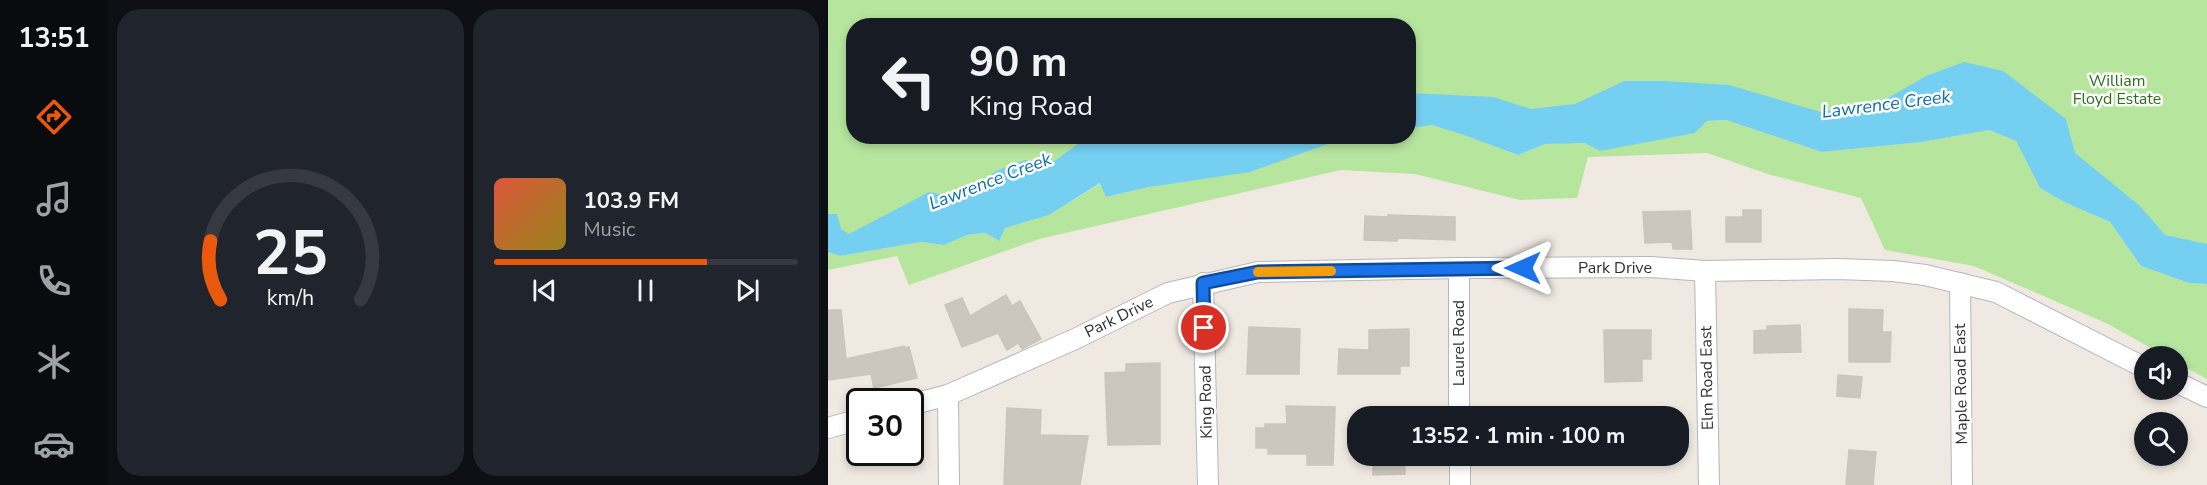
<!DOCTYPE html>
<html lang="en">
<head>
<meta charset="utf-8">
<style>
	:root { --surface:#171b24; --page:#20242c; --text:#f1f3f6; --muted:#9ea1a6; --line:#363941; --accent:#ea580c }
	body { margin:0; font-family:"Nunito Sans",sans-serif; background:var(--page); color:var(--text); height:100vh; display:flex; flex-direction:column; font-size:22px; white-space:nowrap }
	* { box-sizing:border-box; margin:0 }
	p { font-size:20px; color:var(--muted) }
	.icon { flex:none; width:33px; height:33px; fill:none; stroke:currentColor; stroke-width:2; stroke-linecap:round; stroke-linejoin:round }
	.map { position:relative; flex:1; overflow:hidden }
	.panel { display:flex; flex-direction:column; gap:9px; padding:9px; background:#0d0f14; width:720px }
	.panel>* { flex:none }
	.guide { position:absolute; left:18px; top:18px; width:570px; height:126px; border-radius:24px; box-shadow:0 3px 9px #0003; background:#171b24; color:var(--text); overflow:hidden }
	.fabs { position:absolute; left:1306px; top:346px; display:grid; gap:12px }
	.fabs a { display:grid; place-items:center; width:54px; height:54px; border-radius:50%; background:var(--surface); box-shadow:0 3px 9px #0003; font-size:30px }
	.speed { position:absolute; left:18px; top:388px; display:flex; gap:12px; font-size:30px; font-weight:700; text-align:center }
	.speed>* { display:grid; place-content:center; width:78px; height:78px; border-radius:50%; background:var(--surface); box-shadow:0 3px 9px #0003; line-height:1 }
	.speed .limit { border:3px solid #111; border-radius:9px; background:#fff; color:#111 }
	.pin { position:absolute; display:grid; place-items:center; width:51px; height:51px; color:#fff; margin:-26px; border:3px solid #fff; border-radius:50%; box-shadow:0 2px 6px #0007 }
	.me { position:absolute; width:66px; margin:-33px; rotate:270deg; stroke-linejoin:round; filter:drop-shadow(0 0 4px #0008) }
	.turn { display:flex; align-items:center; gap:21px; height:126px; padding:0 24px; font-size:27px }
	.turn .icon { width:78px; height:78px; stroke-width:2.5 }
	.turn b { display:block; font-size:42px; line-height:51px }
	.panel .widget { flex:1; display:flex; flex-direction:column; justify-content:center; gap:9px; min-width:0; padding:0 21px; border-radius:24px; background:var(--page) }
	.panel .dial { align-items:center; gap:0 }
	.dial svg { height:156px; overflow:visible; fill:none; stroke:var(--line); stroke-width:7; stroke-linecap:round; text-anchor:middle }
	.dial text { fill:var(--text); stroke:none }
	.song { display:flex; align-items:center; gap:18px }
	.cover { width:72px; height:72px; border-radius:9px; background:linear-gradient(135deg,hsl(10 70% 55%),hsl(50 70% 35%)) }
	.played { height:6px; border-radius:3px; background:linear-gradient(90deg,var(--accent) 70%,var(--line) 70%) }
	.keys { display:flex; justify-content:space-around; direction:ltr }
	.panel .tiles { flex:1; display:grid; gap:9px; grid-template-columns:repeat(2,1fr) }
	.trip { position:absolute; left:519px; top:406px; width:342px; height:60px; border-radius:24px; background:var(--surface); box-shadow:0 3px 9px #0003; font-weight:700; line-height:60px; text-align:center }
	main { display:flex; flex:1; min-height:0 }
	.menu { display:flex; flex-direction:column; width:108px; justify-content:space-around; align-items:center; background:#090b0e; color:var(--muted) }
	.menu .icon { width:42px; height:42px }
	.menu .current { color:var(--accent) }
	.menu b { font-size:27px; color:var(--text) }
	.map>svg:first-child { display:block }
	.green { fill:#b6e59e; fill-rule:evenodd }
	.water { fill:#75cff0 }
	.building { fill:#cbc7bf; stroke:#cbc5ba; stroke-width:1.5 }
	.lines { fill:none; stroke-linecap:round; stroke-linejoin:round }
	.minor-casing { stroke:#b4b7c1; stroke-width:22 }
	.minor { stroke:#fff; stroke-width:20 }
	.route-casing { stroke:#114b97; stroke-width:15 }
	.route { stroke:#1a73e8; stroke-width:10 }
	.slow { stroke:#f59e0b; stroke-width:10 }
	.labels { text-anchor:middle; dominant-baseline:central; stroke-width:5; stroke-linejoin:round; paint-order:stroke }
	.park-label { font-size:16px; fill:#2c6e1b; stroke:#fff }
	.street-label { font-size:16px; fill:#2e2e2e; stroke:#fff }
	.water-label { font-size:18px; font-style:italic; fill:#0d6fa3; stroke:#fff }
</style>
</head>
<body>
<main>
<nav class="menu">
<b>13:51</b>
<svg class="icon current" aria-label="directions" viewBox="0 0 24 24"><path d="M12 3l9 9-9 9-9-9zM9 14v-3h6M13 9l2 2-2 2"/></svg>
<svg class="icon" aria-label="music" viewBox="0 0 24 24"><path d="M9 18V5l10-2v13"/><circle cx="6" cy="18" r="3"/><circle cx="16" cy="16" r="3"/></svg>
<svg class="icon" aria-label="phone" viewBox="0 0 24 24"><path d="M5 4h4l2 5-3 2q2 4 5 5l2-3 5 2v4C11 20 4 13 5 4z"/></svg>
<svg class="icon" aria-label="climate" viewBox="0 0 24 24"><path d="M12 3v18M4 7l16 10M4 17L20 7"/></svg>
<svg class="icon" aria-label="car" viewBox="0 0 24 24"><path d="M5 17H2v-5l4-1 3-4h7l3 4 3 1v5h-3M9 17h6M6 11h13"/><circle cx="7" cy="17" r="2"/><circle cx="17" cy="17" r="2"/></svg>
</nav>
<section class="panel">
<div class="tiles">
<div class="widget dial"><svg viewBox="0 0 100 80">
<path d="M14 69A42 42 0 1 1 86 69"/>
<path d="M14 69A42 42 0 0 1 9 39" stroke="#ea580c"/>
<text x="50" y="56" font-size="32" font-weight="700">25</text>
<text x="50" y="72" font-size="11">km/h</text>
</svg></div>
<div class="widget">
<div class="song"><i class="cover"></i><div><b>103.9 FM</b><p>Music</p></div></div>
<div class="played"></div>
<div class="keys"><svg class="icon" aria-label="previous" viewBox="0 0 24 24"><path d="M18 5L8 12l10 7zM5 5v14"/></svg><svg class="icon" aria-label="pause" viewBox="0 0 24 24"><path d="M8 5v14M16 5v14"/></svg><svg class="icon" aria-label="next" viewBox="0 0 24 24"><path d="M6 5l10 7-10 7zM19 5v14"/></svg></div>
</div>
</div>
</section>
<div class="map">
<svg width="1379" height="485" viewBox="0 0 1379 485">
	<rect width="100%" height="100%" fill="#efe9e1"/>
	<path class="green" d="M0 0H1379V254L1344 251 1169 106 995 135 910 110 659 143 689 155 717 144 867 133 879 121 898 120 994 152 1094 142 1161 130 1188 141 1212 188 1236 202 1282 222 1313 266 1361 283 1379 284V379L1350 363V357H1339L1280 324 1146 266 1057 250 1033 198 943 175 879 153 760 157 749 198 692 200 587 174 513 170 211 239 81 285 69 256 0 270V252L12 256 93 242 116 245 139 235 157 233 170 241 177 228 221 215 273 183 279 197 321 187 238 172 0 250ZM26 26H580V136H26Z"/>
	<g class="water">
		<polygon points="1136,62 1175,71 1238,119 1247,153 1312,206 1337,235 1379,244 1379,284 1361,283 1313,266 1282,222 1236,202 1212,188 1188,141 1161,130 1094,142 994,152 898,120 879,121 867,133 772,151 757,143 717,144 690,155 636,135 604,125 581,128 581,93 665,97 703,109 747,104 796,81 835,81 901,85 993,112 1046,106 1098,76"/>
		<polygon points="334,137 345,139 359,136 519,137 422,172 321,187 278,197 272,183 221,215 177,228 171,241 157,233 139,235 116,245 93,242 12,256 0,252 0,214 9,214 13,229 21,234 101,192 132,198 168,171 197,160 222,164 260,137"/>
	</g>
	<g class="building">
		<polygon points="915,210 933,210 933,242 898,242 898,217 915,217"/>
		<polygon points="862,211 864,249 845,249 844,242 817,243 815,212"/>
		<polygon points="560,215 627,217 627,240 570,238 569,241 536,240 537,216 560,217"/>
		<polygon points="178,295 184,306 192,301 213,339 194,349 190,343 179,350 170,333 134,347 117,305 134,298 142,316"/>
		<polygon points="1021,309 1055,310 1054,332 1063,332 1062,362 1021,362"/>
		<polygon points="0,310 13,310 18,359 76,346 77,348 81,347 89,378 46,388 43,374 0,380"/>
		<polygon points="972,325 973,352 926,353 926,331 939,330 939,326"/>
		<polygon points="421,327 472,329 471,374 419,374"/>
		<polygon points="581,329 581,366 572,366 572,374 510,374 511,349 541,350 541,330"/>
		<polygon points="776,330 823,330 823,359 814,359 814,381 777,382"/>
		<polygon points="332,363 332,444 280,445 277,373 298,372 298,364"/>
		<polygon points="1010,375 1034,377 1032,398 1009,396"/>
		<polygon points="458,406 507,407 505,465 479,465 479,454 440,454 440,448 428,448 428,428 437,428 437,424 459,424"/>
		<polygon points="179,408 213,410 212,435 260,436 252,485 176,485"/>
		<polygon points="1021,450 1048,452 1045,485 1018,485"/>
		<polygon points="545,456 576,456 577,474 545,475"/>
	</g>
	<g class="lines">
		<defs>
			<g id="minor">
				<polyline points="631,268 631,417"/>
				<polyline points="877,271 881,485"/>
				<polyline points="375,283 380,485"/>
				<polyline points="1132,283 1134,485"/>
				<polyline points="1350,383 1379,397"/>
				<polyline points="120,395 121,485"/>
				<polyline points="82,405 120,395 247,339 340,293 430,272 631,268 823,267 877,271 1010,269 1065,271 1097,275 1168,292 1317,368"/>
				<polyline points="0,428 32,419"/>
				<polyline points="632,456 632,485"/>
			</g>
		</defs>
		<use href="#minor" class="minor-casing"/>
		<use href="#minor" class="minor"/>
	</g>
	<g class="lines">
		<defs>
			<polyline id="route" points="376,328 375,283 430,272 695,268"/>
		</defs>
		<use href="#route" class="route-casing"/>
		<use href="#route" class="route"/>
		<polyline class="slow" points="430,272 503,271"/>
	</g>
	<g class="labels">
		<g class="park-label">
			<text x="1289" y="81">William<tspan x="1289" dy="18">Floyd Estate</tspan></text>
		</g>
		<g class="street-label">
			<text x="787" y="268">Park Drive</text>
			<text transform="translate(291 317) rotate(-26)">Park Drive</text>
			<text transform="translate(631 343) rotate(-90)">Laurel Road</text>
			<text transform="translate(879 378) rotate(-91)">Elm Road East</text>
			<text transform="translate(1133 384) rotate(-91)">Maple Road East</text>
			<text transform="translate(378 402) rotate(-91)">King Road</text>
		</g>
		<g class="water-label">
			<text transform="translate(1058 104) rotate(-7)">Lawrence Creek</text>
			<text transform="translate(162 181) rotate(-21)">Lawrence Creek</text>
		</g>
	</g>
</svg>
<div class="fabs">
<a><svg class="icon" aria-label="sound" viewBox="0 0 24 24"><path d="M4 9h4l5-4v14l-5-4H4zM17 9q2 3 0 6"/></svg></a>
<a><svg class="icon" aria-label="search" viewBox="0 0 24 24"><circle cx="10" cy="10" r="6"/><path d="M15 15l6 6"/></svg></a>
</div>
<div class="speed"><div class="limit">30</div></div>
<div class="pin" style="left:376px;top:328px;background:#d93025"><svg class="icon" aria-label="arrive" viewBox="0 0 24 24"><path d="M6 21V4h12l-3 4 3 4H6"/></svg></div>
<svg class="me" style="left:695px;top:268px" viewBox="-20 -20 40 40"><path d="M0-17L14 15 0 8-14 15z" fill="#1a73e8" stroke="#fff" stroke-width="4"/></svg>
<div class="trip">13:52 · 1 min · 100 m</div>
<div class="guide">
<div class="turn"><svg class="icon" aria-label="left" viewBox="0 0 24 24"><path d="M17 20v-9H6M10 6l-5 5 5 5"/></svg><div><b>90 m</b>King Road</div></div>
</div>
</div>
</main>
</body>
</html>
